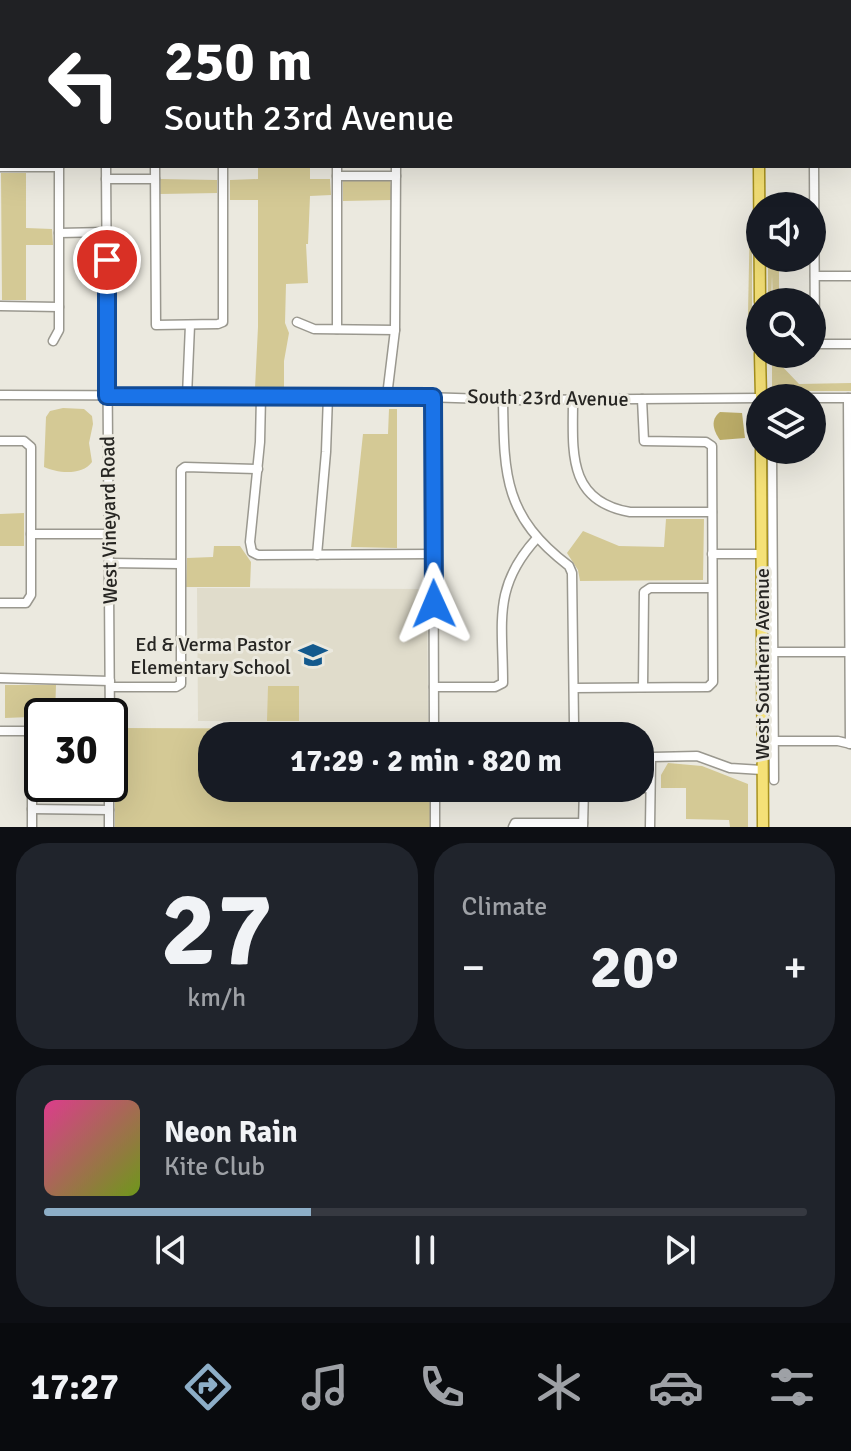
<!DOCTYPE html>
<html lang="en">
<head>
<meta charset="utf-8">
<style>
	:root { --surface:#171b24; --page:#20242c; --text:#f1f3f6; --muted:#9ea1a6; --line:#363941; --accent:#8daec7 }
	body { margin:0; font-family:Signika,sans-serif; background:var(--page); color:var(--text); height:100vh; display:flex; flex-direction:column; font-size:30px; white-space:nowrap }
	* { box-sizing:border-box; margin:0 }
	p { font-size:26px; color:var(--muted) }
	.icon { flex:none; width:44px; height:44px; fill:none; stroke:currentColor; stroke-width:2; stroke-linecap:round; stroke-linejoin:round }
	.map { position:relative; height:827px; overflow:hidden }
	.panel { display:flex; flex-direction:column; gap:16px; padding:16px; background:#0d0f14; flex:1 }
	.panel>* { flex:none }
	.banner { position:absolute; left:0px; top:0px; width:852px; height:168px; box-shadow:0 8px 32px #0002; background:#202124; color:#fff; overflow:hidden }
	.tools { position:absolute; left:746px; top:192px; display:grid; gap:16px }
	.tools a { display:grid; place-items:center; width:80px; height:80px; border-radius:50%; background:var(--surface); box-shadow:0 8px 32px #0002; font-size:40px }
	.speed { position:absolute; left:24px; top:698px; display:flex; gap:16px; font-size:40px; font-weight:700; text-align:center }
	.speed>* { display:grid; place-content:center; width:104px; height:104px; border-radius:50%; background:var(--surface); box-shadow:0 8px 32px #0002; line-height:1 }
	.speed .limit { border:4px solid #111; border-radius:12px; background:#fff; color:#111 }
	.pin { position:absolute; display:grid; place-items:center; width:68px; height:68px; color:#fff; margin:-34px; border:4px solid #fff; border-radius:50%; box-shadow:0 2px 8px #0007 }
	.me { position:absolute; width:88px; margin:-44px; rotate:359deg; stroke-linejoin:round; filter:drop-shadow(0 0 6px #0008) }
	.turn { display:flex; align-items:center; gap:28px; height:168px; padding:0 32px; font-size:36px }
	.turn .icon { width:104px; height:104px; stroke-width:2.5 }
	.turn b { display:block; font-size:56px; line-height:68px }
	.big { font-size:60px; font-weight:800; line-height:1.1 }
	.panel .widget { flex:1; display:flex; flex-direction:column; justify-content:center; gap:12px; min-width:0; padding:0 28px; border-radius:32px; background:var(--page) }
	.panel .dial { align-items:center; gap:0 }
	.dial b { font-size:104px; line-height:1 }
	.song { display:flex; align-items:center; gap:24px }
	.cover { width:96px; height:96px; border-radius:12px; background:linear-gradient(135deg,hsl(330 70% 55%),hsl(80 70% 35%)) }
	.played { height:8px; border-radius:4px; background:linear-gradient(90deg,var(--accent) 35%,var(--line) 35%) }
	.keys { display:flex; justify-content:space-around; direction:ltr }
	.heat { display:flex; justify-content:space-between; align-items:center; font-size:44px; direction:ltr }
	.panel .tiles { flex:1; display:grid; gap:16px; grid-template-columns:1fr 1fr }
	.widget:last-child { grid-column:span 2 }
	.trip { position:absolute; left:198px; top:722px; width:456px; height:80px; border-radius:32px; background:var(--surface); box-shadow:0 8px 32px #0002; font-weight:800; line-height:80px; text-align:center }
	.menu { display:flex; height:128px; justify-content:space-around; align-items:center; background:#090b0e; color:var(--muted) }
	.menu .icon { width:56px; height:56px }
	.menu .current { color:var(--accent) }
	.menu b { font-size:36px; color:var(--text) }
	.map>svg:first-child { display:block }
	.built { fill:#e0dccb }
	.green { fill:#d4c995 }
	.water { fill:#bbac68 }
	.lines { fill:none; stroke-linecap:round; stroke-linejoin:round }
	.minor-casing { stroke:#9a988f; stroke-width:11 }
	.major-casing { stroke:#a8921e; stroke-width:13 }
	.minor { stroke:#fff; stroke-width:8 }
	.major { stroke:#f5e177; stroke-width:10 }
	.route-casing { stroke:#114b97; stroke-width:20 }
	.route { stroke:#1a73e8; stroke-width:14 }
	.labels { text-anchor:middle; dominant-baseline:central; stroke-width:6; stroke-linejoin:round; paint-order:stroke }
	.street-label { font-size:20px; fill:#262522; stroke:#ebe9df }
	.poi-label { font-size:20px; fill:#262522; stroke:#ebe9df; text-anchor:end }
</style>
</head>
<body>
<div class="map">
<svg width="851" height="827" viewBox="0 0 851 827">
	<rect width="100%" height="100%" fill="#ebe9df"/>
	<polygon class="built" points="197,588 427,589 428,722 198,721"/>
	<g class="green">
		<polygon points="258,166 310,166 310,179 330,179 331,195 310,196 308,244 306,244 308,283 286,284 285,323 289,333 284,361 284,389 255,388 258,327 258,200 230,200 230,180 258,179"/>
		<polygon points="1,173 26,173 26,228 52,229 53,245 26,245 26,300 2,300"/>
		<polygon points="160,179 217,180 217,193 160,194"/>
		<polygon points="343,179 390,179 392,200 343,201"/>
		<polygon points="750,214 752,214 752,344 748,314"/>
		<polygon points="768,258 779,258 779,302 773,302 772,275 771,302 768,302"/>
		<polygon points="772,354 779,354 779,363 799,384 851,383 851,391 778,391 772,387"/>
		<path d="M63 408 84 409 92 416 93 424 89 443 92 462C82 476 57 473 44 467L46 417 50 411Z"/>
		<polygon points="389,409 397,409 397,548 351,547 363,434 388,434"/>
		<polygon points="24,513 24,546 0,546 0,514"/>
		<polygon points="666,519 704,519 703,580 580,581 578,570 567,553 583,531 619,546 664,547"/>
		<polygon points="214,546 240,546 251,562 250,587 186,587 187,558 213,557"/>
		<polygon points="5,685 56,685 55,716 5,718"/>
		<polygon points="268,686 299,686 299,721 267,721"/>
		<polygon points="115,728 430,729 430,736 212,736 212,788 430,788 431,827 115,827"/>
		<polygon points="668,763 702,766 748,784 748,827 730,827 729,820 686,819 686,788 661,788 661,775"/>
		<polygon points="70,784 98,784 97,802 71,802"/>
	</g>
	<path class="water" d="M720 412 742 413 745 438 720 440C713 430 710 420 720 412Z"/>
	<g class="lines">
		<defs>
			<g id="minor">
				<polyline points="105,0 105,2"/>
				<polyline points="154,0 154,2"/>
				<polyline points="225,0 225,2"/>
				<polyline points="283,0 283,2"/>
				<polyline points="465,0 465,2"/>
				<polyline points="666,0 666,2"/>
				<polyline points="53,2 53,0"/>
				<polyline points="340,2 340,0"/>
				<polyline points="399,2 399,0"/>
				<polyline points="533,2 533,0"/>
				<polyline points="600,2 600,0"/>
				<polyline points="0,32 2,32"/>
				<polyline points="850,39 851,39"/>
				<polyline points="850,82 851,82"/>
				<polyline points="850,91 851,91"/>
				<polyline points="850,135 851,135"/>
				<polyline points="106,166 110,729"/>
				<polyline points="155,166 156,325 218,324 223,322 223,166"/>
				<polyline points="337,166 337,329"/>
				<polyline points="814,166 815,341 821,344 851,344"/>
				<polyline points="0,167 59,167"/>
				<polyline points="337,176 396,176"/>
				<polyline points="106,179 155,179"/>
				<polyline points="59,233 107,232"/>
				<polyline points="815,276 851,276"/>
				<polyline points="0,306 59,307"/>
				<polyline points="297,322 314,329 395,330"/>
				<polyline points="53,341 59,330 59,166"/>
				<polyline points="0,395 393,396 520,400 760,398"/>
				<polyline points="187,396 190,325"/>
				<polyline points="261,396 260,442 250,542 252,552 258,555 433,554"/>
				<polyline points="387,396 395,330 396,166"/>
				<polyline points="433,397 434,736"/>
				<path d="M503 398C504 474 503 516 569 566L572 573 574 725 578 736"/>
				<polyline points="769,398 850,398"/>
				<polyline points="848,398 850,744"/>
				<path d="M573 399C573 450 566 501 630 512H712"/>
				<polyline points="0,441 24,441 31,447 31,595 26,603 0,603"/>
				<polyline points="772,450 774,780"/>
				<polyline points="31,534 110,534"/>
				<polyline points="712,554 761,554"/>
				<polyline points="317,555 326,452 328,396"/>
				<polyline points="110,563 180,564"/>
				<polyline points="771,652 850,652"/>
				<polyline points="0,678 110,681"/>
				<polyline points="110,687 176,687 181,684 181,470 185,467 258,469"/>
				<path d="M434 687H495L503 683C503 622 492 587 537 538"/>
				<polyline points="643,687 644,592 650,588 712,588"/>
				<polyline points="574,688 708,687 713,682 712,446 706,442 644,441 642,399"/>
				<polyline points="0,731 26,731 32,737 32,827"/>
				<polyline points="772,741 838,741 851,744"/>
				<polyline points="435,788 435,827"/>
				<polyline points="584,789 650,788"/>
				<polyline points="32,809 109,810"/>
				<polyline points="583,826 584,788"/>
				<polyline points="109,827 109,784"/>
				<polyline points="513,827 515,823 583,823"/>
				<polyline points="650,827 651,759 653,757 697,756 730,768 762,770"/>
			</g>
			<g id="major">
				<polyline points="758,0 758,2"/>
				<polyline points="759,166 760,302"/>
				<polyline points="760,354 761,398"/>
				<polyline points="761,450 763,827"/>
			</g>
		</defs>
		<use href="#minor" class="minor-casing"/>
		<use href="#major" class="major-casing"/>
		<use href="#minor" class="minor"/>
		<use href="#major" class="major"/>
	</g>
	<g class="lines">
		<defs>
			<polyline id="route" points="107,260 107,396 433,397 434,604"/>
		</defs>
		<use href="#route" class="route-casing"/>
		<use href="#route" class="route"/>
	</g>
	<defs>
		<symbol id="school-bare" viewBox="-9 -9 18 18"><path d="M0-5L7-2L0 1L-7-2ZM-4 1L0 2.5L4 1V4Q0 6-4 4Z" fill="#13598d" stroke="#ebe9df" stroke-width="2.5" paint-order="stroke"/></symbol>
	</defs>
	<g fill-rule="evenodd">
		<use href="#school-bare" x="293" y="635" width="40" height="40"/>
	</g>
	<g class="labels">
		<g class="street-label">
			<text transform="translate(548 398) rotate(1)">South 23rd Avenue</text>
			<text transform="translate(109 520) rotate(-91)">West Vineyard Road</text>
			<text transform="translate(762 664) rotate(-90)">West Southern Avenue</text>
		</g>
		<g class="poi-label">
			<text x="291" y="644">Ed &amp; Verma Pastor<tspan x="291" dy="23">Elementary School</tspan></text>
		</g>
	</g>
</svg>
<div class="tools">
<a><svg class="icon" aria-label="sound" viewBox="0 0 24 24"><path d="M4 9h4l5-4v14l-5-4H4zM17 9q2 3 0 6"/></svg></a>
<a><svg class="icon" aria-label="search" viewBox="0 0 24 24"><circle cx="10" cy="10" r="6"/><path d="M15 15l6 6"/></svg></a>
<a><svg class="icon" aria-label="layers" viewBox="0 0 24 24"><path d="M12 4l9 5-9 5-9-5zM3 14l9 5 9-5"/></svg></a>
</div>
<div class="speed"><div class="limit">30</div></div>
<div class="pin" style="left:107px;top:260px;background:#d93025"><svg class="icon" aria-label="arrive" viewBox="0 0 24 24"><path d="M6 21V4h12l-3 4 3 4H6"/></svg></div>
<svg class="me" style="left:434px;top:604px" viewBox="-20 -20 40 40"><path d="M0-17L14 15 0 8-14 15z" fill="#1a73e8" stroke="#fff" stroke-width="4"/></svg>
<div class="trip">17:29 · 2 min · 820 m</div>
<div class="banner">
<div class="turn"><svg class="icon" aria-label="left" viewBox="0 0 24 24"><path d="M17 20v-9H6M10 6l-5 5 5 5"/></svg><div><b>250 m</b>South 23rd Avenue</div></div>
</div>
</div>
<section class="panel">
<div class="tiles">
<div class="widget dial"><b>27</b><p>km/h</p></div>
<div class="widget"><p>Climate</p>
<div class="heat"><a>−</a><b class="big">20°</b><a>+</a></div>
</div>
<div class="widget">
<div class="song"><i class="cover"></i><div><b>Neon Rain</b><p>Kite Club</p></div></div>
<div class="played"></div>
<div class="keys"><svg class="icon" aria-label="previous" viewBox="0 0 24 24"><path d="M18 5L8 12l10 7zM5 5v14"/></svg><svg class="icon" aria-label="pause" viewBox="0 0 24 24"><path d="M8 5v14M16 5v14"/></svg><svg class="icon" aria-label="next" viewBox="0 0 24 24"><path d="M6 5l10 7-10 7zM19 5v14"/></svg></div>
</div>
</div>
</section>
<nav class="menu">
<b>17:27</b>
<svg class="icon current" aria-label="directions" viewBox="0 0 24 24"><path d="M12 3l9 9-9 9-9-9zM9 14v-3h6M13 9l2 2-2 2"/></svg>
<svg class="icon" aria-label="music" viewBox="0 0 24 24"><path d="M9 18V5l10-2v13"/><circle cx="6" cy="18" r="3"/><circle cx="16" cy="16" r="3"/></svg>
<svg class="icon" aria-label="phone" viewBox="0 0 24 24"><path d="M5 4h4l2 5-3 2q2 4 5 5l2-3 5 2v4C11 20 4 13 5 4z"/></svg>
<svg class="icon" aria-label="climate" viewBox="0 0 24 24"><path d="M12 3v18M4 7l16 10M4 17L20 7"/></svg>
<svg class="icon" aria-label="car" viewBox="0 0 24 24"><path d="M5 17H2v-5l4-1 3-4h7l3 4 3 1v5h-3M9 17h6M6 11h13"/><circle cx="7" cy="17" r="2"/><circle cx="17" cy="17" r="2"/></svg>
<svg class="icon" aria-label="filters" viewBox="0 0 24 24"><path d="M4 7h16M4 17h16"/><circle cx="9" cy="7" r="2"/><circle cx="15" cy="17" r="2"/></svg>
</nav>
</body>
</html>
